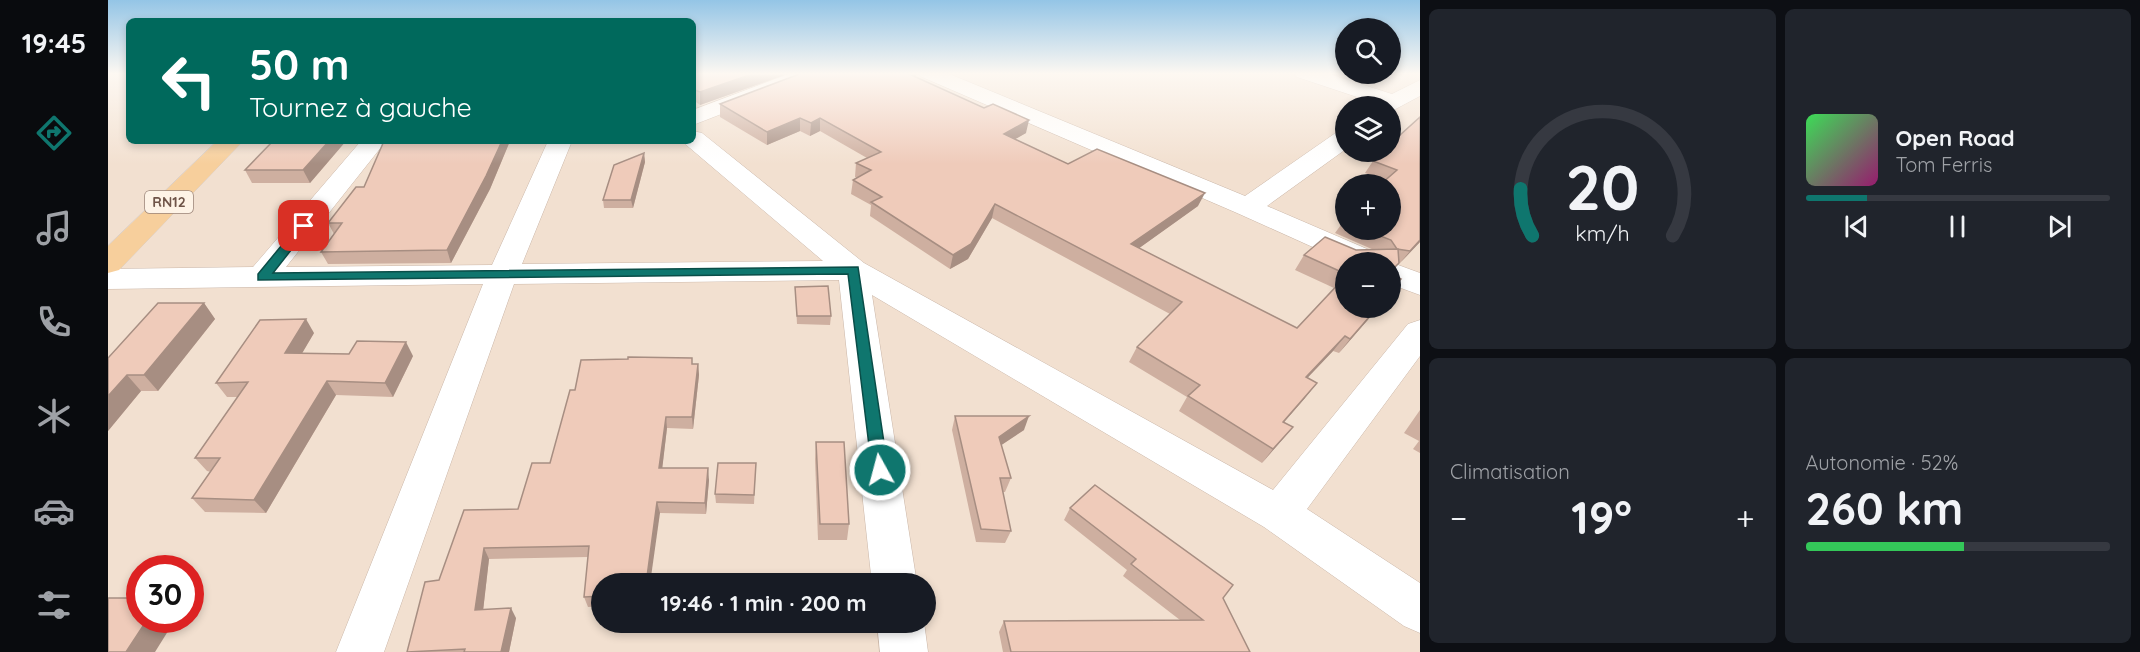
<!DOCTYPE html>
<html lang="fr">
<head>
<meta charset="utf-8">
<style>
	:root { --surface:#171b24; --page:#20242c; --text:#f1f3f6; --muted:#9ea1a6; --line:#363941; --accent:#0f766e }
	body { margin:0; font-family:Quicksand,sans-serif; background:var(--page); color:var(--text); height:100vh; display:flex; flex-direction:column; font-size:22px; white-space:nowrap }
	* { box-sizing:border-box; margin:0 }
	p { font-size:20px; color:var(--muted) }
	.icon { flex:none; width:33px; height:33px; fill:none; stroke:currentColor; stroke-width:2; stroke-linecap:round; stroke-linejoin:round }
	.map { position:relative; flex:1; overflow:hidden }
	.side { display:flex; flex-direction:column; gap:9px; padding:9px; background:#0d0f14; width:720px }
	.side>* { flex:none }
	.hud { position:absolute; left:18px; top:18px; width:570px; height:126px; border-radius:9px; box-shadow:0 3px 9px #0003; background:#00695c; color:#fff; overflow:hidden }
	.tools { position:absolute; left:1227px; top:18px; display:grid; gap:12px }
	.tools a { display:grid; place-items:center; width:66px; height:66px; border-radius:50%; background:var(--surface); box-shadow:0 3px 9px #0003; font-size:30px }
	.speed { position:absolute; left:18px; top:555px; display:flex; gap:12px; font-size:30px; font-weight:700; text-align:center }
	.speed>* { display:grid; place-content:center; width:78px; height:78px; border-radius:50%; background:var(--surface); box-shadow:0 3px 9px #0003; line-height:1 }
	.speed .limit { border:9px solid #d22; background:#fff; color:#111 }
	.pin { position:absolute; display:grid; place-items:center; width:51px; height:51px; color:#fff; margin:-26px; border-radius:12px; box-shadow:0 3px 9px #0006 }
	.me { position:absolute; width:66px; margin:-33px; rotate:353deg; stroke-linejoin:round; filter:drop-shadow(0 0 4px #0008) }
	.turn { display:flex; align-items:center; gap:21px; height:126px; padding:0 24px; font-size:27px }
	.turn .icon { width:78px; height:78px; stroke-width:2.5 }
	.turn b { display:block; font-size:42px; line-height:51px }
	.big { font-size:45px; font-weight:800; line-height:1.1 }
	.side .card { flex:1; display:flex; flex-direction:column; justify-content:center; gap:9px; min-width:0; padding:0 21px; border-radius:9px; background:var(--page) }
	.side .dial { align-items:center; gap:0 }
	.dial svg { height:156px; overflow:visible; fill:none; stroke:var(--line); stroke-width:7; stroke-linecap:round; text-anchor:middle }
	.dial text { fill:var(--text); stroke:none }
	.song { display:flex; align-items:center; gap:18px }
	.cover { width:72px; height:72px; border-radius:9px; background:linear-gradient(135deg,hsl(130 70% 55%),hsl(320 70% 35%)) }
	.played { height:6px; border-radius:3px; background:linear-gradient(90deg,var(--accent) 20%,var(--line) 20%) }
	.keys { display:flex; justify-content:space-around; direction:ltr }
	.heat { display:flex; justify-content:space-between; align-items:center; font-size:33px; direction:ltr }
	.charge { height:9px; border-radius:4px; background:linear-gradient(90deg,#34c759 52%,var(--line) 0) }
	.side .tiles { flex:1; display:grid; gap:9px; grid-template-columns:repeat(2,1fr) }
	.trip { position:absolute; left:483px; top:573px; width:345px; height:60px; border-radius:30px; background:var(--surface); box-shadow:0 3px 9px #0003; font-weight:800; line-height:60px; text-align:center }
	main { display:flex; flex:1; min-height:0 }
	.dock { display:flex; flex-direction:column; width:108px; justify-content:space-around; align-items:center; background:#090b0e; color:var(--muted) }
	.dock .icon { width:42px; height:42px }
	.dock .selected { color:var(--accent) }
	.dock b { font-size:27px; color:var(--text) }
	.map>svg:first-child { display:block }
	.residential { fill:#f2e0d0; fill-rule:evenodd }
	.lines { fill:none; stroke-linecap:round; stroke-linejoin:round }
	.minor-casing { stroke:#cab6a8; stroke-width:1 }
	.major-casing { stroke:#d7cfcc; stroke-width:1 }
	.minor { fill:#fff; fill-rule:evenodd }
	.major { fill:#f7cf9c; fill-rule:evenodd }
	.wall { fill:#ceafa0 }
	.shaded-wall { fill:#a78e82 }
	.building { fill:#efcbba; stroke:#a78e82; stroke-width:1.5 }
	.route { fill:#0f766e; stroke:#0a4d48; stroke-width:1.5 }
	.labels { text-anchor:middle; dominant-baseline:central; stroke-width:5; stroke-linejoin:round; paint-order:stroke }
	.shield { fill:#fef3e6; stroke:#9b8478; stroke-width:1.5 }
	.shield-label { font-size:14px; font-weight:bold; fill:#705549 }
</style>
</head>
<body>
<main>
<nav class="dock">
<b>19:45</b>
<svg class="icon selected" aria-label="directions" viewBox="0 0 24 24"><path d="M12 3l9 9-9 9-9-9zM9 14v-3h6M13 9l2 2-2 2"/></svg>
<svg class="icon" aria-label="music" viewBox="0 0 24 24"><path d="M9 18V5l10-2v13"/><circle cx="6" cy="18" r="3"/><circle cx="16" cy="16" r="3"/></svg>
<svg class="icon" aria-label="phone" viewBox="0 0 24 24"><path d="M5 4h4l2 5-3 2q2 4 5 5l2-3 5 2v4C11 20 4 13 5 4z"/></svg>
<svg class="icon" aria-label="climate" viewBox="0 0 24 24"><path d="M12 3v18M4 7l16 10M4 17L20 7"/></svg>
<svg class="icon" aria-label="car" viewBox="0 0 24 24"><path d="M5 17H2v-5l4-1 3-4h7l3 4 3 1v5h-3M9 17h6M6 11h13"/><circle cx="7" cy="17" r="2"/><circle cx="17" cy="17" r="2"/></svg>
<svg class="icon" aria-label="filters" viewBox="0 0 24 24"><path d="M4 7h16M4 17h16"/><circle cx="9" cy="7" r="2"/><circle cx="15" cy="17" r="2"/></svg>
</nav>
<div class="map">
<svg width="1312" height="652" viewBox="0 0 1312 652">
	<rect width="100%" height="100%" fill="#fbefe1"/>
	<path class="residential" d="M0 73H21V141H585V73H1312V652H0ZM1238 106H1282V152H1238ZM1238 184H1282V230H1238ZM1238 262H1282V308H1238ZM32 568H82V620H32ZM494 584H818V622H494Z"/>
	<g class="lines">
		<defs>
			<g id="minor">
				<polygon points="683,73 713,73 709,77 585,125 585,110"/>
				<polygon points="810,73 839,73 1137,196 1229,132 1238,130 1238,149 1159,206 1273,255 1277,262 1238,262 1129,213 814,77"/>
				<polygon points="1185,73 1218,73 1284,94 1312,80 1312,96 1282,112 1282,106 1269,106 1270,104 1189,77"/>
				<polygon points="585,131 594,133 756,263 1165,490 1300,324 1312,320 1312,356 1199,509 1312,583 1312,633 1296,626 1156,527 764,295 809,584 764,584 731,280 406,284 276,652 228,652 375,284 0,289 0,269 145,267 253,141 278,141 178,267 384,265 440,141 464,141 414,264 715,261 576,143 575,141 585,141"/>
				<polygon points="1281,262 1282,262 1312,273 1312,295 1282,284"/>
				<polygon points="769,622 816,622 820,652 772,652"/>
			</g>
			<polygon id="major" points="109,141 135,141 11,270 0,273 0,246"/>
		</defs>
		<use href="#minor" class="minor-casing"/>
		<use href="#major" class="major-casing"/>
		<use href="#minor" class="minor"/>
		<use href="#major" class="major"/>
	</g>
	<g class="wall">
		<polygon points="585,73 682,73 592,105 588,102 585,103"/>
		<polygon points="694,73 808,73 808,77 918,133 907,139 960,164 1090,206 1031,248 1189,328 1226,288 1187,270 1196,255 1248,250 1266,250 1227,233 1238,218 1238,230 1282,230 1277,180 1257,173 1265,161 1312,117 1312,242 1292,263 1238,262 1238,308 1270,308 1231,353 1225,351 1199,378 1197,398 1176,422 1185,427 1154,463 1071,411 1079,397 1021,362 1029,347 1062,314 884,218 860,259 842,269 762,216 763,205 743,194 745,180 749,178 747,177 748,163 759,158 712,131 702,136 692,131 659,145 612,117 612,104"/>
		<polygon points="238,141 202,183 144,183 137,170"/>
		<polygon points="276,141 402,141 382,189 343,263 220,264 213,252 226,234 220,223 256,187"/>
		<polygon points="536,153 537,162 525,208 496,208 495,200"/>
		<polygon points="687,287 723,316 722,325 689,324"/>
		<polygon points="96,303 107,319 50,391 33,391 0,431 0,358"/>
		<polygon points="206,333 194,353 305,356 285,397 228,395 158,513 97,512 84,498 103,472 99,471 87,458 130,397 119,397 108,383"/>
		<polygon points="584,358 584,364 590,364 591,375 585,429 559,428 554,468 601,480 598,514 552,513 494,584 494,606 480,607 476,597 480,557 381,559 375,610 408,618 401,652 299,652 331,580 410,509 442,463 467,390"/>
		<polygon points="1312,410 1312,453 1305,449 1311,441 1296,433"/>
		<polygon points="847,416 916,430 893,445 903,478 897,492 895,492 903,531 897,543 868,542 844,430"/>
		<polygon points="708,442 741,524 739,540 710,540 707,459"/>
		<polygon points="648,463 646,504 608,503 607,494"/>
		<polygon points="962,508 1115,598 1142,652 895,652 891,632 896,621 1072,620 1015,576 1019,570 956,520"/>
	</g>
	<g class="shaded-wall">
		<polygon points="647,73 682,73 592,105 592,92"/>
		<polygon points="799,73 808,73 807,82"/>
		<polygon points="585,90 587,90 588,102 585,103"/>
		<polygon points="692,118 692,131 659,145 659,132"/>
		<polygon points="712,118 712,131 702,136 703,123"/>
		<polygon points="921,120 918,133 892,148 896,134"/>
		<polygon points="221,141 238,141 202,183 195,170"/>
		<polygon points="394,141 402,141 382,189 343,263 339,250"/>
		<polygon points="536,153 537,162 525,208 523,200"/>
		<polygon points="1097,193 1090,206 1016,259 1023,244"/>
		<polygon points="887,204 884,218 860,259 842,269 845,255"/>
		<polygon points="1312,240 1312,242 1292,263 1302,251"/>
		<polygon points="96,303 107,319 50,391 36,375"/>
		<polygon points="1269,308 1270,308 1231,353 1242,339"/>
		<polygon points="198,319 206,333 186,367 177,353"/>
		<polygon points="1237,336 1225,351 1187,391 1198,377"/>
		<polygon points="298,342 305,356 285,397 277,383"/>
		<polygon points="590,364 591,375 585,429 584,417"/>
		<polygon points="19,375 33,391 0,431 0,396"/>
		<polygon points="219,381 228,395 158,513 146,500"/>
		<polygon points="1209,383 1197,398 1164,436 1175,422"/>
		<polygon points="921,416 916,430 886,450 891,437"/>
		<polygon points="558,417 559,428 553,479 551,468"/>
		<polygon points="1185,427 1173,441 1154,463 1165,449"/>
		<polygon points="600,468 601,480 598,514 597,503"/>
		<polygon points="549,502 552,513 542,584 538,584"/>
		<polygon points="376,548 381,559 374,620 367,610"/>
		<polygon points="403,608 408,618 401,652 393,652"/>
		<polygon points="39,620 67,620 47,652 18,652"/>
	</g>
	<g class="building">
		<polygon points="585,73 647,73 592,92 587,90 585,90"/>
		<polygon points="694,73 800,73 799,73 876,108 885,104 921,120 896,134 960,164 989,149 1097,193 1023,244 1189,328 1238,276 1238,308 1269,308 1242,339 1237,336 1198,377 1209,383 1175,422 1185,427 1165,449 1080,396 1092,385 1029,347 1074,302 887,204 863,244 845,255 763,202 774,197 745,180 763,170 748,163 773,152 712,118 703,123 692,118 659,132 612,104"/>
		<polygon points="1312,117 1312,240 1302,251 1289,249 1283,240 1257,230 1282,230 1282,184 1273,184 1289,170 1265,161 1275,152 1282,152 1282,144"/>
		<polygon points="165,141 221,141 195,170 137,170"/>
		<polygon points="276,141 394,141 378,176 339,250 213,252 234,223 220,223 248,187 256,187"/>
		<polygon points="536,153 523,200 495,200 506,165"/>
		<polygon points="1217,237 1248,250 1290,249 1291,263 1282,272 1282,262 1238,262 1238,274 1196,255"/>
		<polygon points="1282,274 1293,279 1282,291"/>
		<polygon points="720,286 723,316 689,316 687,287"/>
		<polygon points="50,303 96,303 36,375 19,375 0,396 0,358"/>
		<polygon points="198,319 177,353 241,354 249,341 298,342 277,383 219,381 146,500 84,498 112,458 87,458 140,382 108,383 152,320"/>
		<polygon points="520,357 584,358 584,364 590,364 584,417 558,417 551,468 600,468 597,503 549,502 538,584 494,584 494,596 476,597 481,546 376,548 367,610 403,608 393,652 356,652 357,649 299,652 317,582 331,580 356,510 410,509 424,463 442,463 462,390 467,390 473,360 520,359"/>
		<polygon points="847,416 921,416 891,437 903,478 892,478 903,531 873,529"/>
		<polygon points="708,442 736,442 741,524 712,524"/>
		<polygon points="610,463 648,463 646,495 607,494"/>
		<polygon points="987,485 1125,585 1115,598 1142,652 903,652 896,621 1095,620 1023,564 1028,559 962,508"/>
		<polygon points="0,598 32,598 32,620 39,620 18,652 0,652"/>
	</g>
	<linearGradient id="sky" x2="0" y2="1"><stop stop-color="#94c5e6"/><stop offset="0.45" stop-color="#fdf8f2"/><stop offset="1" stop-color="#fdf8f2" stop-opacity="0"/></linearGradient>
	<rect width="1312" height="164" fill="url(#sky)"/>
	<polygon class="route" points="192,223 202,226 165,273 750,267 780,470 778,475 766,475 764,470 740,274 150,280 150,274"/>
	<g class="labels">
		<rect class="shield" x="37" y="191" width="48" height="22" rx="4.5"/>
		<g class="shield-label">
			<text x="61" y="202">RN12</text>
		</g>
	</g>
</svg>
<div class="tools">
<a><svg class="icon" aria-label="search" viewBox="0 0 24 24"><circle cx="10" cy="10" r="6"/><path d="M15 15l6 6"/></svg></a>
<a><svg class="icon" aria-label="layers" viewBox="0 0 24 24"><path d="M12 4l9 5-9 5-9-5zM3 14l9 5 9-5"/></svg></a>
<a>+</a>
<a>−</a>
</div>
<div class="speed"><div class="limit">30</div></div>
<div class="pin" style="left:196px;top:226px;background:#d93025"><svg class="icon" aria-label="arrive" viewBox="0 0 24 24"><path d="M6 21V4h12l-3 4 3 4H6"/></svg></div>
<svg class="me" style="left:772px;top:470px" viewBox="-20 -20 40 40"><circle r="17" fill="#0f766e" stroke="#fff" stroke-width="3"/><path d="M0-11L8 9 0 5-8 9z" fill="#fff"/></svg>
<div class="trip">19:46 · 1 min · 200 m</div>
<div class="hud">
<div class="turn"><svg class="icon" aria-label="left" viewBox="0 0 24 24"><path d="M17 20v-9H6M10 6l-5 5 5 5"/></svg><div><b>50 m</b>Tournez à gauche</div></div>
</div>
</div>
<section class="side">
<div class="tiles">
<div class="card dial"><svg viewBox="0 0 100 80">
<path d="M14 69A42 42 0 1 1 86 69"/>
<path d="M14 69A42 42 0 0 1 8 45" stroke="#0f766e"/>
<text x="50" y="56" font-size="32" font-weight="700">20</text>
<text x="50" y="72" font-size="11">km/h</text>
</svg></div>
<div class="card">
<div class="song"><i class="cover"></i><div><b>Open Road</b><p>Tom Ferris</p></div></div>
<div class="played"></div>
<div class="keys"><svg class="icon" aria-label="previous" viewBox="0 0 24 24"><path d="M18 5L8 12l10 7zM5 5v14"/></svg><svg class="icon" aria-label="pause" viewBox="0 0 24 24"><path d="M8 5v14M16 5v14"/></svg><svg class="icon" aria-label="next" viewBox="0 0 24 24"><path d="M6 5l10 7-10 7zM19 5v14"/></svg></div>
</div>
<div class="card"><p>Climatisation</p>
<div class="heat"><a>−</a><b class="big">19°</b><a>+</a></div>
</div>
<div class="card"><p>Autonomie · 52%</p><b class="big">260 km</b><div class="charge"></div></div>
</div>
</section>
</main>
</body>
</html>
